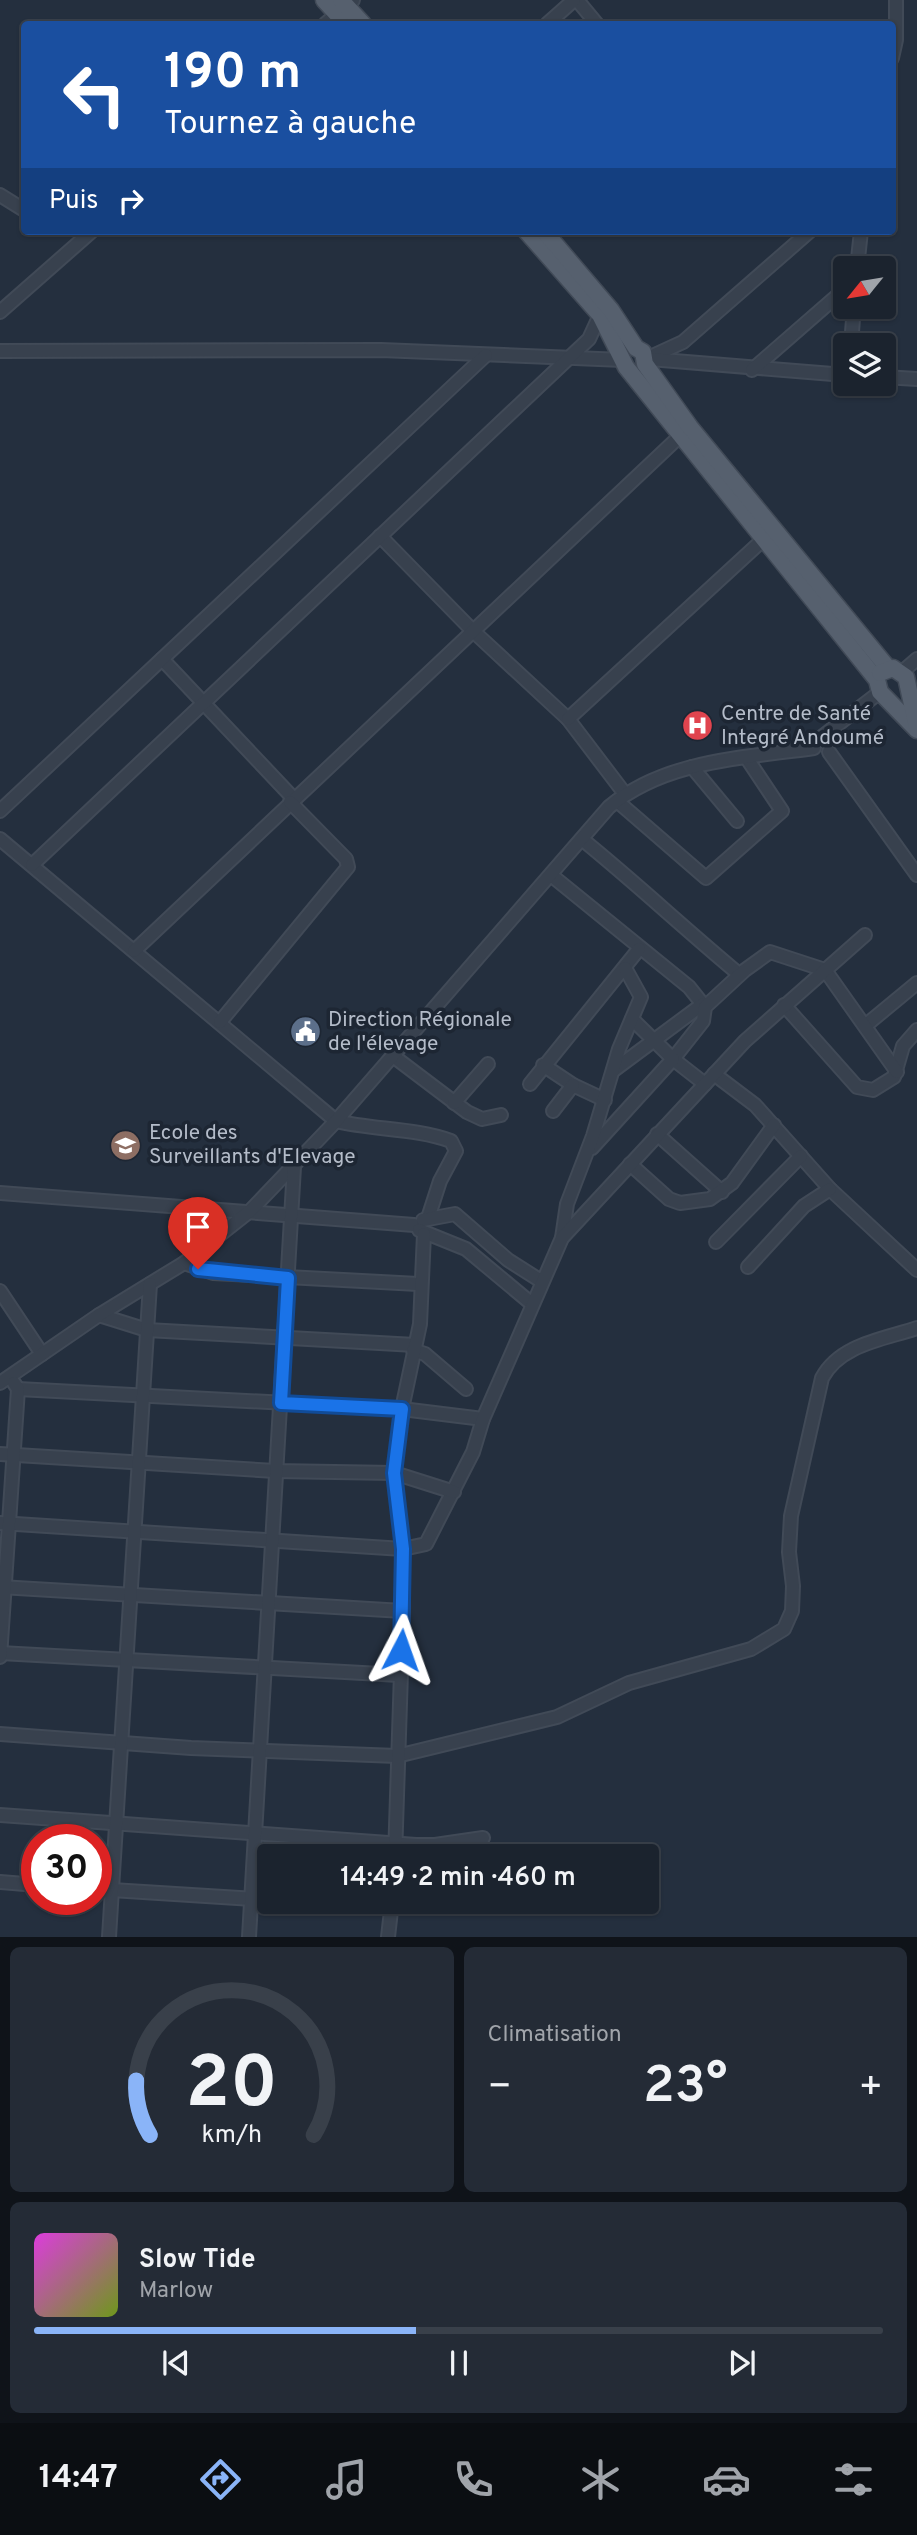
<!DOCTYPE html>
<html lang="fr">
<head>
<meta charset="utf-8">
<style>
	:root { --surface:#1b232e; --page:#242b36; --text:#f1f3f6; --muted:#a0a4aa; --line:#39404a; --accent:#8ab4f8 }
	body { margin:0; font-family:Overpass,sans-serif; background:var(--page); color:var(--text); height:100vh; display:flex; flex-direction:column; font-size:26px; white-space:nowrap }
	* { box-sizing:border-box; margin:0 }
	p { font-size:23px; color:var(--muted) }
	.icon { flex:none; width:38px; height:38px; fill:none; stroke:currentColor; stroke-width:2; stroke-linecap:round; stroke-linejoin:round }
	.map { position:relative; height:1937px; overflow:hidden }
	.drawer { display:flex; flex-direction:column; gap:10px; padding:10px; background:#0f1319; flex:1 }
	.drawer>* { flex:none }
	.top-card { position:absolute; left:21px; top:21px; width:875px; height:214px; border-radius:7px; box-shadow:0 2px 5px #0004,0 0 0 2px var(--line); background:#1a4fa0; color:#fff; overflow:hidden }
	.needle { width:46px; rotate:240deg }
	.fabs { position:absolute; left:833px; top:256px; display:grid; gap:14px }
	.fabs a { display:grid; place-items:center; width:63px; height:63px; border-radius:7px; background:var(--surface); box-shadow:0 2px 5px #0004,0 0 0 2px var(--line); font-size:35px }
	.speed { position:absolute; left:21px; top:1824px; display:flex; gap:14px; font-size:35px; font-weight:700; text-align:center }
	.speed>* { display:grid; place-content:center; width:91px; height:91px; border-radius:50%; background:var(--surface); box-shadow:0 2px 5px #0004,0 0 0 2px var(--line); line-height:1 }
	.speed .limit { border:10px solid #d22; background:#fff; color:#111 }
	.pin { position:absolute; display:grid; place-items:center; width:60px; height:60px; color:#fff; margin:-72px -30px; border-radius:50% 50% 50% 0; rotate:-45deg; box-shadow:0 0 7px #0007 }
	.pin .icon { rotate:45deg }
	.me { position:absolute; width:77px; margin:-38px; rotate:4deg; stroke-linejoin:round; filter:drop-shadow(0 0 5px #0008) }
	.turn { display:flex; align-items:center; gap:24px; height:147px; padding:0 28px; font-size:32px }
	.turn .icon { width:91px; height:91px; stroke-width:2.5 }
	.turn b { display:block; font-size:49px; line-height:60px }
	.then { display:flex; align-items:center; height:66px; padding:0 28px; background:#0003; gap:14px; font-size:26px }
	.big { font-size:52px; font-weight:600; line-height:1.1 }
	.drawer .card { flex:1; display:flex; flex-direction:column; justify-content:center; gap:10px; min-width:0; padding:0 24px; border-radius:10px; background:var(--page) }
	.drawer .dial { align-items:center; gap:0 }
	.dial svg { height:182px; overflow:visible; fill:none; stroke:var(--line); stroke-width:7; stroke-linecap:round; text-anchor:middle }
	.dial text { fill:var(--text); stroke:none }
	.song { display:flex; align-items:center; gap:21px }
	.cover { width:84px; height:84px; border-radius:10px; background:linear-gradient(135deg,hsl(300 70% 55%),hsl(80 70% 35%)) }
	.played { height:7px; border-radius:4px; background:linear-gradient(90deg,var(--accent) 45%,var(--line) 45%) }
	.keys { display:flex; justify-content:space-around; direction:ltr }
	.heat { display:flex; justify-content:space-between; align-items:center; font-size:38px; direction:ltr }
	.drawer .tiles { flex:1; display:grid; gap:10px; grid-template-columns:1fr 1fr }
	.card:last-child { grid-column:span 2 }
	.trip { position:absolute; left:257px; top:1844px; width:402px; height:70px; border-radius:7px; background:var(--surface); box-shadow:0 2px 5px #0004,0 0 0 2px var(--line); font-weight:600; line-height:70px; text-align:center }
	.tabs { display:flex; height:112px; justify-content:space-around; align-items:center; background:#0b0e12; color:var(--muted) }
	.tabs .icon { width:49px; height:49px }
	.tabs .selected { color:var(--accent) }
	.tabs b { font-size:32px; color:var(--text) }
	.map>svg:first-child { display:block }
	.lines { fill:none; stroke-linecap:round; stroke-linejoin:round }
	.minor-casing { stroke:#414a57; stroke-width:16 }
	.major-casing { stroke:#414a57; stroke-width:19 }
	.minor { stroke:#38414e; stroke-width:12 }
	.major { stroke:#56606e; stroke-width:16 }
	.route-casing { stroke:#114b97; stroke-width:18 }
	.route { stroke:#1a73e8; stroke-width:12 }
	.labels { text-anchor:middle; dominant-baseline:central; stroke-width:7; stroke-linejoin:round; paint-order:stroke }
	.poi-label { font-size:21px; fill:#b4bcc9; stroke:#1d2633; text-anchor:start }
</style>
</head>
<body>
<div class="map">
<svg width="917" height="1937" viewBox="0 0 917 1937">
	<rect width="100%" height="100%" fill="#242f3e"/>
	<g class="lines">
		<defs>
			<g id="minor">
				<polyline points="577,0 597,24"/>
				<polyline points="325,24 353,0"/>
				<polyline points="547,24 574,0"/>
				<polyline points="892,58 896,40 896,0"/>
				<polyline points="0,195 24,210"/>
				<polyline points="857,268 861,231"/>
				<polyline points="0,312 92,231"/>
				<polyline points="851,345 854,306"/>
				<polyline points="0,351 381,350 623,360"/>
				<polyline points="646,359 683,342 810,231"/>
				<polyline points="650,359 845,375"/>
				<polyline points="752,370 845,289"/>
				<polyline points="884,377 917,379"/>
				<polyline points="380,536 473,631 568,719 625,794"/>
				<polyline points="162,659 294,799"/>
				<polyline points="902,672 917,659"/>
				<polyline points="568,719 765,538"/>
				<polyline points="819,739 880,692"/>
				<polyline points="829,752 917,875"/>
				<polyline points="692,767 737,821"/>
				<polyline points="617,801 706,878 782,811 746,757"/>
				<polyline points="0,811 486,355"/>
				<path d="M0 839 336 1121C373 1130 416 1128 451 1141L456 1151 440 1181 428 1218"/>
				<path d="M583 840C636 883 686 930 739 974"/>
				<polyline points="32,865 589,339 600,315"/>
				<polyline points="551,875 689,987 705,1007"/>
				<polyline points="134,951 680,436"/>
				<polyline points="784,1005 857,1087 873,1090 894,1077 903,1046 917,1030"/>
				<polyline points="220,1022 348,867 346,859 290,802"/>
				<polyline points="866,1025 917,983"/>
				<polyline points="393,1056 467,1112 482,1119 501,1115"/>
				<polyline points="543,1065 573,1085 605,1100"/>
				<polyline points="614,1070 703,1004"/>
				<polyline points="714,1074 755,1105 830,1189 917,1270"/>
				<polyline points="530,1084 639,949"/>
				<polyline points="705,1084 673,1059 703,1021 705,1007 745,970 770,952 825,970 897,1072"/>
				<polyline points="454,1103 488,1064"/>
				<polyline points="553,1111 573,1085"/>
				<polyline points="657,1134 722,1192"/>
				<polyline points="592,1148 673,1059 632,1019"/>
				<polyline points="630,1164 669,1199 680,1203 710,1199 732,1183 774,1125"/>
				<polyline points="0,1193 414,1225"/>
				<polyline points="423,1220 455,1214 508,1260 541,1281"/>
				<polyline points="419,1230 466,1249 532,1304"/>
				<polyline points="562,1238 567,1204 593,1136 619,1049 641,997 625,968"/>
				<polyline points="716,1242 801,1156"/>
				<polyline points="184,1263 213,1273 418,1284 421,1282"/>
				<polyline points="748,1267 804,1206 830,1189"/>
				<polyline points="0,1291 42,1354"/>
				<polyline points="99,1315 147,1330 415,1345"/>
				<polyline points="413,1350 425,1354 466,1389"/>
				<path d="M0 1383 99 1315 184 1263 250 1211 336 1121 609 807C665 760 744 758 814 748"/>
				<polyline points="18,1389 402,1409 483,1419"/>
				<polyline points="0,1454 275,1471 394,1473 402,1409 420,1324 424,1234"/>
				<polyline points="0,1523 403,1549 426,1544 473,1452 483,1419 562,1238 745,1041 865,935"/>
				<polyline points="0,1587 403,1611"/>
				<polyline points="0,1653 399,1675"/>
				<polyline points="0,1657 18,1389 14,1383"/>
				<path d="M0 1734 191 1748 397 1756 557 1717 629 1683 751 1649 784 1629 792 1611 793 1586 789 1552 791 1516 822 1378C840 1344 885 1339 917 1328"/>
				<polyline points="0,1815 416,1845 435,1845 483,1838"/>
				<polyline points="395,1857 403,1611 403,1549 394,1473 454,1492"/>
				<polyline points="0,1882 37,1885"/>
				<polyline points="96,1889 270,1900"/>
				<polyline points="305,1902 392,1907"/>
				<polyline points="109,1937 150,1284"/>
				<polyline points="249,1937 294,1167"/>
				<polyline points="388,1937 392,1902"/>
			</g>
			<g id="major">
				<polyline points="324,0 346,24"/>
				<polyline points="341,0 363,24"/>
				<polyline points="526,231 600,315 626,367 877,680 880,692 917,730"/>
				<polyline points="544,231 611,310 636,348 643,352 645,364 690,427 888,668"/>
				<polyline points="880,673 893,668 906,677 917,727"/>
			</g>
		</defs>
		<use href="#minor" class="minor-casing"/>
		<use href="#major" class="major-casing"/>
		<use href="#minor" class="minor"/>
		<use href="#major" class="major"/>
	</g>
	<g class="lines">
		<defs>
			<polyline id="route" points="198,1269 288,1278 281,1403 402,1409 394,1473 403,1549 401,1650"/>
		</defs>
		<use href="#route" class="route-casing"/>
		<use href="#route" class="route"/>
	</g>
	<defs>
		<symbol id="hospital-disc" viewBox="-11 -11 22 22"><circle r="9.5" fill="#e0444e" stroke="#1d2633"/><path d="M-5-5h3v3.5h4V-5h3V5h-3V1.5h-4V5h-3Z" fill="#fff"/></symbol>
		<symbol id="civic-disc" viewBox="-11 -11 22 22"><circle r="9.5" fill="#5c6f8a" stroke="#1d2633"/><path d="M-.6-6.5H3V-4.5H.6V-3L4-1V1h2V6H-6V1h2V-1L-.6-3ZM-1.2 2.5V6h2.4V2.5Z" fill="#fff"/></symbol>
		<symbol id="school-disc" viewBox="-11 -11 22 22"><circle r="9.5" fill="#8d6e63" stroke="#1d2633"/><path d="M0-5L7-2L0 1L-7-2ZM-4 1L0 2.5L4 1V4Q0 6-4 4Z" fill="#fff"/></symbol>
	</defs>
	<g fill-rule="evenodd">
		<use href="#hospital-disc" x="680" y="708" width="35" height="35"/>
		<use href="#civic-disc" x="288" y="1014" width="35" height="35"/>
		<use href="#school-disc" x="108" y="1128" width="35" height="35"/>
	</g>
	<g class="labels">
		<g class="poi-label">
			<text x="721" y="714">Centre de Santé<tspan x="721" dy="24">Integré Andoumé</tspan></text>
			<text x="328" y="1020">Direction Régionale<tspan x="328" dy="24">de l'élevage</tspan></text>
			<text x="149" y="1133">Ecole des<tspan x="149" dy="24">Surveillants d'Elevage</tspan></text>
		</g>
	</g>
</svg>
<div class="fabs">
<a><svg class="needle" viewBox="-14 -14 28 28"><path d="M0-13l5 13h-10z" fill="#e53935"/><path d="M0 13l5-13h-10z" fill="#a0a4aa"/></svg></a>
<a><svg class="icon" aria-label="layers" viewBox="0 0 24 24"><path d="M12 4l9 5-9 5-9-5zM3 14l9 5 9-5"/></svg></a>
</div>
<div class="speed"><div class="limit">30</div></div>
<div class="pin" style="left:198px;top:1269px;background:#d93025"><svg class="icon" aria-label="arrive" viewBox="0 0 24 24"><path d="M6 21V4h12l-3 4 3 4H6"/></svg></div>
<svg class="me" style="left:401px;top:1650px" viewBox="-20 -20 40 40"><path d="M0-17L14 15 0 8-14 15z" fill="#1a73e8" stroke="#fff" stroke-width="4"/></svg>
<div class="trip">14:49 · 2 min · 460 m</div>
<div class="top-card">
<div class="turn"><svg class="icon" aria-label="left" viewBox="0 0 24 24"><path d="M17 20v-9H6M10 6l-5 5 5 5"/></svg><div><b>190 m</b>Tournez à gauche</div></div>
<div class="then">Puis<svg class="icon" aria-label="right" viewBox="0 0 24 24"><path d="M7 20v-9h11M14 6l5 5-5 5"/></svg></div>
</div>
</div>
<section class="drawer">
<div class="tiles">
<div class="card dial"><svg viewBox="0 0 100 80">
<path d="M14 69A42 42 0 1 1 86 69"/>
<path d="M14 69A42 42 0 0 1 8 45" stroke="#8ab4f8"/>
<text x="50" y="56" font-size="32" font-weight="700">20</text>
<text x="50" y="72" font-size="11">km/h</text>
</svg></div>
<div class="card"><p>Climatisation</p>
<div class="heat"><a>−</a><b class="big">23°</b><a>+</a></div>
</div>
<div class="card">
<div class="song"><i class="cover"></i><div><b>Slow Tide</b><p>Marlow</p></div></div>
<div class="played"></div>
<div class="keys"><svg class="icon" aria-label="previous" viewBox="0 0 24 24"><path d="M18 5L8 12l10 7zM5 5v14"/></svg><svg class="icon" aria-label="pause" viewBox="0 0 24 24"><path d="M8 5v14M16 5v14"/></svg><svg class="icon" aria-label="next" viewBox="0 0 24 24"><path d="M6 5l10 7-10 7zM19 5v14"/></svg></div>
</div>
</div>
</section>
<nav class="tabs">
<b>14:47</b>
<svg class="icon selected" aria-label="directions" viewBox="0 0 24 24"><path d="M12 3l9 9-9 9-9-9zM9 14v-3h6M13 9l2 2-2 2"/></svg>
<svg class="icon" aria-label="music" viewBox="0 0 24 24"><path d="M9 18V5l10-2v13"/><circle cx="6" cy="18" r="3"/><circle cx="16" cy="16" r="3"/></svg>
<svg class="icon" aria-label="phone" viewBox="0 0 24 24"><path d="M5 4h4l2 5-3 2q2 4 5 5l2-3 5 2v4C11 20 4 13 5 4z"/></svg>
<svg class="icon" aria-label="climate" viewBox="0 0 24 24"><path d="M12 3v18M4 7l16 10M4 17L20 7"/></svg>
<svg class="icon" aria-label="car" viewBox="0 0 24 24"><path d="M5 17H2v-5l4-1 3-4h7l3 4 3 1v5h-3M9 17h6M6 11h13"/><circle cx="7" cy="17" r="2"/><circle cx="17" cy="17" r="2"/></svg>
<svg class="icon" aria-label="filters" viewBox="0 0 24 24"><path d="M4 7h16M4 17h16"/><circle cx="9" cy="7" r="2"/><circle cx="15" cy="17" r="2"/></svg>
</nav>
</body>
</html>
